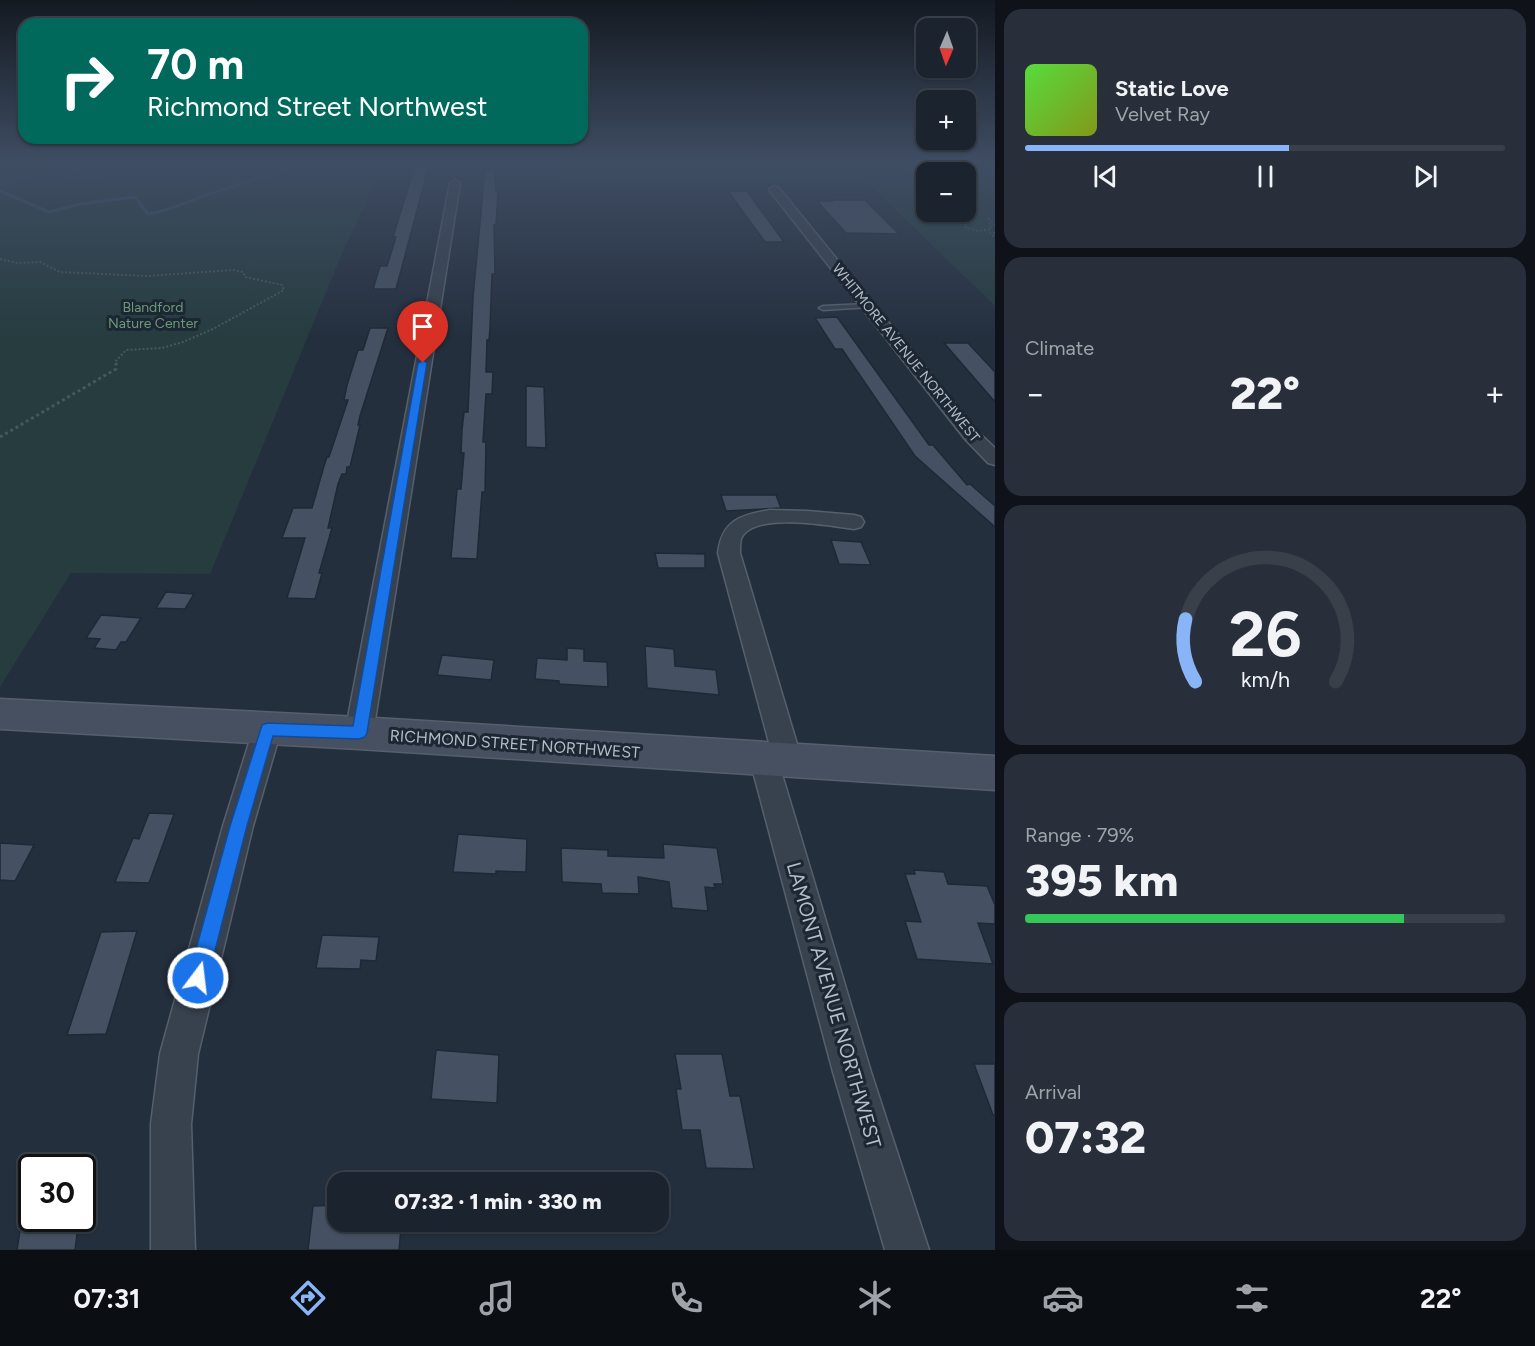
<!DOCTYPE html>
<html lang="en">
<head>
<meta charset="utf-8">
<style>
	:root { --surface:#1b232e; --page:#282f3a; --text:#f1f3f6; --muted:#a0a4aa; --line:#39404a; --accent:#8ab4f8 }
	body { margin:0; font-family:Figtree,sans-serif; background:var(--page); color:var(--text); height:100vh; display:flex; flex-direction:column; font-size:22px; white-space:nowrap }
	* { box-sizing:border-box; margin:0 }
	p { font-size:20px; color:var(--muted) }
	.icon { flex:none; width:33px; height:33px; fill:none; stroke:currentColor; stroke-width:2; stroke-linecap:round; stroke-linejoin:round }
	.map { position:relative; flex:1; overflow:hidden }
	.side { display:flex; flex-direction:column; gap:9px; padding:9px; background:#0f1319; width:540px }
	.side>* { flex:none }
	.top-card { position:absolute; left:18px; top:18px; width:570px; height:126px; border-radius:18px; box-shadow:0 2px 4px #0004,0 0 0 2px var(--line); background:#00695c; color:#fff; overflow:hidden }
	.needle { width:39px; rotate:182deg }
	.buttons { position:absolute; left:916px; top:18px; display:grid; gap:12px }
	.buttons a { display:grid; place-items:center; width:60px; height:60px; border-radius:12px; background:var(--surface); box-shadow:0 2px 4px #0004,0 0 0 2px var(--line); font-size:30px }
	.speed { position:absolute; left:18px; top:1154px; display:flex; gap:12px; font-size:30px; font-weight:700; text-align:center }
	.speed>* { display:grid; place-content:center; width:78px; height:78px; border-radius:50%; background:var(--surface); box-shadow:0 2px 4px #0004,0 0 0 2px var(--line); line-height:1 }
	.speed .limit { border:3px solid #111; border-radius:9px; background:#fff; color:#111 }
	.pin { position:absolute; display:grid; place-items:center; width:51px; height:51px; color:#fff; margin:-62px -26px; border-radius:50% 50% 50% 0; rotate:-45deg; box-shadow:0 0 6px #0007 }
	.pin .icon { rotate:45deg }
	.me { position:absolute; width:66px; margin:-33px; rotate:15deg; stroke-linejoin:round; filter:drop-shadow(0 0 4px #0008) }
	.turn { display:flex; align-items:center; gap:21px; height:126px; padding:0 30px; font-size:27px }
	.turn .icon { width:78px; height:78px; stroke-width:2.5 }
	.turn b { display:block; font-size:42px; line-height:51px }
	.big { font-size:45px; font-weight:800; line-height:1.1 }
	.side .widget { flex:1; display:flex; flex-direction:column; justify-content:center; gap:9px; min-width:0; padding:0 21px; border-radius:18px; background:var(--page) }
	.side .dial { align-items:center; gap:0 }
	.dial svg { height:156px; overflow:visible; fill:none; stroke:var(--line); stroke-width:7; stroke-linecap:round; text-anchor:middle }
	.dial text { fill:var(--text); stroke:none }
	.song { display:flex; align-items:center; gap:18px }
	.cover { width:72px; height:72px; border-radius:9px; background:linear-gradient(135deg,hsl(110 70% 55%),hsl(70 70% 35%)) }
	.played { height:6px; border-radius:3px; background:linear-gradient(90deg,var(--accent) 55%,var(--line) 55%) }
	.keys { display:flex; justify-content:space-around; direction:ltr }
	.heat { display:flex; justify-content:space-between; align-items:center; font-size:33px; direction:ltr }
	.charge { height:9px; border-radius:4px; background:linear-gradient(90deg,#34c759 79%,var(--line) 0) }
	.trip { position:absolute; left:327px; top:1172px; width:342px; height:60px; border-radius:18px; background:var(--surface); box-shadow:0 2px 4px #0004,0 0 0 2px var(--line); font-weight:800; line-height:60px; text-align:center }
	.menu { display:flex; height:96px; justify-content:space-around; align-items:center; background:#0b0e12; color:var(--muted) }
	.menu .icon { width:42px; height:42px }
	.menu .current { color:var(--accent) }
	.menu b { font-size:27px; color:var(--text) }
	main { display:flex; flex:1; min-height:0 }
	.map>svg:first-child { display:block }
	.green { fill:#263c3f; fill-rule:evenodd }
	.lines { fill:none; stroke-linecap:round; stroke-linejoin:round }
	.stream { stroke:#394c67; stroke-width:3 }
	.building { fill:#455162; stroke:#1f2835; stroke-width:1.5 }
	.lane-casing { stroke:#565f6c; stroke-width:3 }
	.street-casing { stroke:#565f6c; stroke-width:3 }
	.secondary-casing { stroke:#565f6c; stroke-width:3 }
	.path-far2 { stroke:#44595c; stroke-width:1.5; stroke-dasharray:2 2; stroke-linecap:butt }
	.path-far1 { stroke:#44595c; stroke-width:2; stroke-dasharray:2 2; stroke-linecap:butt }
	.path { stroke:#44595c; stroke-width:3; stroke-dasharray:3 3; stroke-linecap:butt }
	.lane { fill:#38414e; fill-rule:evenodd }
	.street { fill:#38414e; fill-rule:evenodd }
	.secondary { fill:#465061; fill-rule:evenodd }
	.route { fill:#1a73e8; stroke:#114b97; stroke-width:1.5 }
	.labels { text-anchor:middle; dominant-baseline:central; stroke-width:6; stroke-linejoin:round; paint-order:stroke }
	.far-park-label { font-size:14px; fill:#6b9a76; stroke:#1d2633 }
	.far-street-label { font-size:14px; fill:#b4bcc9; stroke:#1d2633 }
	.street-label { font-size:16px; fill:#b4bcc9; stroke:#1d2633 }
	.near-street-label { font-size:20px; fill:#b4bcc9; stroke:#1d2633 }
</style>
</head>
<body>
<main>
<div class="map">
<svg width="995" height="1250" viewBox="0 0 995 1250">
	<rect width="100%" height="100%" fill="#242f3e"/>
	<path class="green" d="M0 163H995V306L869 184 378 177 341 256 210 574 71 573 0 687ZM927 172H966V212H927Z"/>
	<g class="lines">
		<path class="stream" d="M0 191 49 212 80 204 135 197 148 214C169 211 186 202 206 195 238 185 269 176 300 162"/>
	</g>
	<g class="building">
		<polygon points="416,162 430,162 396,289 373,289 380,266 387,266 396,237 393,237"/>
		<polygon points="485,169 495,170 496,192 498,192 496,225 494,225 495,274 492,274 490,329 489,340 487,340 486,372 493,372 492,394 486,394 483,442 486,442 485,492 482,492 477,559 451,558 457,489 461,489 464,453 461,453 462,430 464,412 468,412 473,297"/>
		<polygon points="728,191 747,191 784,242 765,242"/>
		<polygon points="831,200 865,200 899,234 846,233 817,201 833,201"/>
		<polygon points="837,317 929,445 933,445 967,485 970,484 995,506 995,527 915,456 842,349 835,349 815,318"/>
		<polygon points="370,328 388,328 360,416 358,425 360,425 350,467 347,467 346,474 342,474 338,484 328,528 332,528 319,573 322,573 315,599 287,598 305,538 282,538 293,508 312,508 324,466 327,457 329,457 348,400 344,400 347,385 358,350 363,350"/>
		<polygon points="944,343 968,343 995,372 995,402"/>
		<polygon points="526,386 544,387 546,448 526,447"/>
		<polygon points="721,495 776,495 781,508 726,511"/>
		<polygon points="831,540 861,542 871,565 839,564"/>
		<polygon points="655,553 705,554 705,568 658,568"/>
		<polygon points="166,592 194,594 185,609 156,608"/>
		<polygon points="101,615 141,618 126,642 121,642 116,650 94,648 100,639 86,638"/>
		<polygon points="645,646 674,649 675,666 716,670 719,695 647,688"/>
		<polygon points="567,648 584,649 584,661 607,662 608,687 559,684 559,681 535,679 537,658 567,660"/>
		<polygon points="442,655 494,660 491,680 437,675"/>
		<polygon points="149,813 174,814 149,883 115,882 133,838 139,839"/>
		<polygon points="458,834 527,839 526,872 496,871 496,874 453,872"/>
		<polygon points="0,843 34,845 15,881 0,880"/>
		<polygon points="663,844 717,848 723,884 714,884 715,888 705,887 708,911 672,908 669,882 638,877 639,894 602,893 601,884 562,882 561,848 608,850 608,856 664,858"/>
		<polygon points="914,870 944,872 948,884 987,886 995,905 995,924 978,923 993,964 917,959 905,921 921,922 905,874 915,874"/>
		<polygon points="137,931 106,1034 67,1035 101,932"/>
		<polygon points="322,935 379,937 376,961 361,960 360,969 316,968"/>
		<polygon points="436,1050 499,1055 497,1103 431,1099"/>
		<polygon points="675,1054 722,1054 730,1096 740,1096 754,1169 706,1168 700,1130 682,1130 676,1089 681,1089"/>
		<polygon points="974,1064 995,1064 995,1115 993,1115"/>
		<polygon points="337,1205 334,1228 401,1228 399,1250 308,1250 313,1206"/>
		<polygon points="22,1218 79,1218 75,1250 17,1250"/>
	</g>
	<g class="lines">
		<defs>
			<polygon id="lane" points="868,304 872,306 870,307 823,310 819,308 823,306"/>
			<g id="street">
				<polygon points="455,180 460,183 373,733 369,741 359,744 349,741 345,733 450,183"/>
				<polygon points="774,186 778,187 977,431 995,448 995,465 988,463 965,439 770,191 769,189"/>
				<path d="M770 510 807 511 854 515 861 517 864 522 861 527 854 529C831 526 752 511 741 539 740 543 740 549 740 553L802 761 798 770 788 773 781 771 871 1072 929 1250H885L833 1072 750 760 754 751 764 748 771 750 718 553C722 520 741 515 770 510Z"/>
				<polygon points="267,719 277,722 281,730 253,826 198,1054 191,1124 195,1250 151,1250 151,1124 160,1054 223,826 253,730 257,722"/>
			</g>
			<polygon id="secondary" points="0,699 359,717 995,756 995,790 359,749 0,729"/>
		</defs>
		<use href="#lane" class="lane-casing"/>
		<use href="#street" class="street-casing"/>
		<use href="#secondary" class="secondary-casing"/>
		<g class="path-far2">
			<polyline points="63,162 61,168 76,168"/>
			<polyline points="228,162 236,162"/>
			<polyline points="896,162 927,177"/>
			<path d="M41 172C59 174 97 184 110 171L107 169"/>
			<polyline points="0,184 41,172 46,166 59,162"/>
			<polyline points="956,212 966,219 965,227 978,231 991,229 988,217 995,225"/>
			<polyline points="995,233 990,233 995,237"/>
		</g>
		<polyline class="path-far1" points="0,259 18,263 40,262 60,272 147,276 233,270 243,272 245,277 282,285 284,290 213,329 183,342 162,348 126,350 116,361 116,364"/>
		<polyline class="path" points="0,437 116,369 116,363"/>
		<use href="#lane" class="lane"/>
		<use href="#street" class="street"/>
		<use href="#secondary" class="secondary"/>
	</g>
	<linearGradient id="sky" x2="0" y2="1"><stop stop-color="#141a22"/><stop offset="0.48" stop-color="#3f4d63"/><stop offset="1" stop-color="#3f4d63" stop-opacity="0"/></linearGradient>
	<rect width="995" height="338" fill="url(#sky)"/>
	<polygon class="route" points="423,360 427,363 367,733 365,737 359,739 273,736 247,826 208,978 205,985 198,988 191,985 188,978 230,826 262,725 267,723 353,726 418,363"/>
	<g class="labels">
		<g class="far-park-label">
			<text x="153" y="307">Blandford<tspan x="153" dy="16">Nature Center</tspan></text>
		</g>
		<g class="far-street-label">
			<text transform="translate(906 353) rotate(51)">WHITMORE AVENUE NORTHWEST</text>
		</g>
		<g class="street-label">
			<text transform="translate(515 744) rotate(4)">RICHMOND STREET NORTHWEST</text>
		</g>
		<g class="near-street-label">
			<text transform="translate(834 1005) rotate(74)">LAMONT AVENUE NORTHWEST</text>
		</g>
	</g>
</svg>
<div class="buttons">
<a><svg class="needle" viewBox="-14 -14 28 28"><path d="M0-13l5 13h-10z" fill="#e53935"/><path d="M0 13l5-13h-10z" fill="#a0a4aa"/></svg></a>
<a>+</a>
<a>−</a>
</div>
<div class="speed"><div class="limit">30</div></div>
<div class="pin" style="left:423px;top:363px;background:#d93025"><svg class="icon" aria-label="arrive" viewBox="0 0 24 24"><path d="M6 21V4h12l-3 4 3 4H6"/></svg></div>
<svg class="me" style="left:198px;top:978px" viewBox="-20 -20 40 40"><circle r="17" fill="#1a73e8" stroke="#fff" stroke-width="3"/><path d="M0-11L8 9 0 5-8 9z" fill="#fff"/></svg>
<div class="trip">07:32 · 1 min · 330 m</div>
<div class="top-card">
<div class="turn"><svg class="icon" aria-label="right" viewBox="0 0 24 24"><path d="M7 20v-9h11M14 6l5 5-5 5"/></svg><div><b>70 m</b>Richmond Street Northwest</div></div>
</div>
</div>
<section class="side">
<div class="widget">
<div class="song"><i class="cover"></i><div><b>Static Love</b><p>Velvet Ray</p></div></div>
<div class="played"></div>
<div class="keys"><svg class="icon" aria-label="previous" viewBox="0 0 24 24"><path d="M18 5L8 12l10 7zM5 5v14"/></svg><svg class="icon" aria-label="pause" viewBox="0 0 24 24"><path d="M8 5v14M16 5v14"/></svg><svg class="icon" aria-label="next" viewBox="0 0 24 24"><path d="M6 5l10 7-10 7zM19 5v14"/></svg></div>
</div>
<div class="widget"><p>Climate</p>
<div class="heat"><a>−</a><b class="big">22°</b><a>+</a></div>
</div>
<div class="widget dial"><svg viewBox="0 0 100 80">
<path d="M14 69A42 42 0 1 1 86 69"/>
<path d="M14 69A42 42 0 0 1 9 37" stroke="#8ab4f8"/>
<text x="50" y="56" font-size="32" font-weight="700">26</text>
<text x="50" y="72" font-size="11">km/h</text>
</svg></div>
<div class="widget"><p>Range · 79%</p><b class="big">395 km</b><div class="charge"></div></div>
<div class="widget"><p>Arrival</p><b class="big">07:32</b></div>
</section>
</main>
<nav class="menu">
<b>07:31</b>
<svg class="icon current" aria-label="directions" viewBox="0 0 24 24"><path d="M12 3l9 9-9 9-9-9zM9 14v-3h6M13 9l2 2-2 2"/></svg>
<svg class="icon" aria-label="music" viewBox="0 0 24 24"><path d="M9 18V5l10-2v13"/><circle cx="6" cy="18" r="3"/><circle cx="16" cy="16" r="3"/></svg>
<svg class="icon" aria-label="phone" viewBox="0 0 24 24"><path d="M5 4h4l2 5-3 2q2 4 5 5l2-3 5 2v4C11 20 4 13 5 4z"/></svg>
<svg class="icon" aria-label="climate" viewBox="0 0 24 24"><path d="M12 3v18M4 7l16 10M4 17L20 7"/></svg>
<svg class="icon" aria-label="car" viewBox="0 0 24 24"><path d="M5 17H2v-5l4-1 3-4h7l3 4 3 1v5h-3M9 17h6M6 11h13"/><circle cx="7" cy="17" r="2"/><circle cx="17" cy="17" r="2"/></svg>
<svg class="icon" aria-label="filters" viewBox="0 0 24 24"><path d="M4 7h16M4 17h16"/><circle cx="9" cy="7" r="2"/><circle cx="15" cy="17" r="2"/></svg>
<b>22°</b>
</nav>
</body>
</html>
